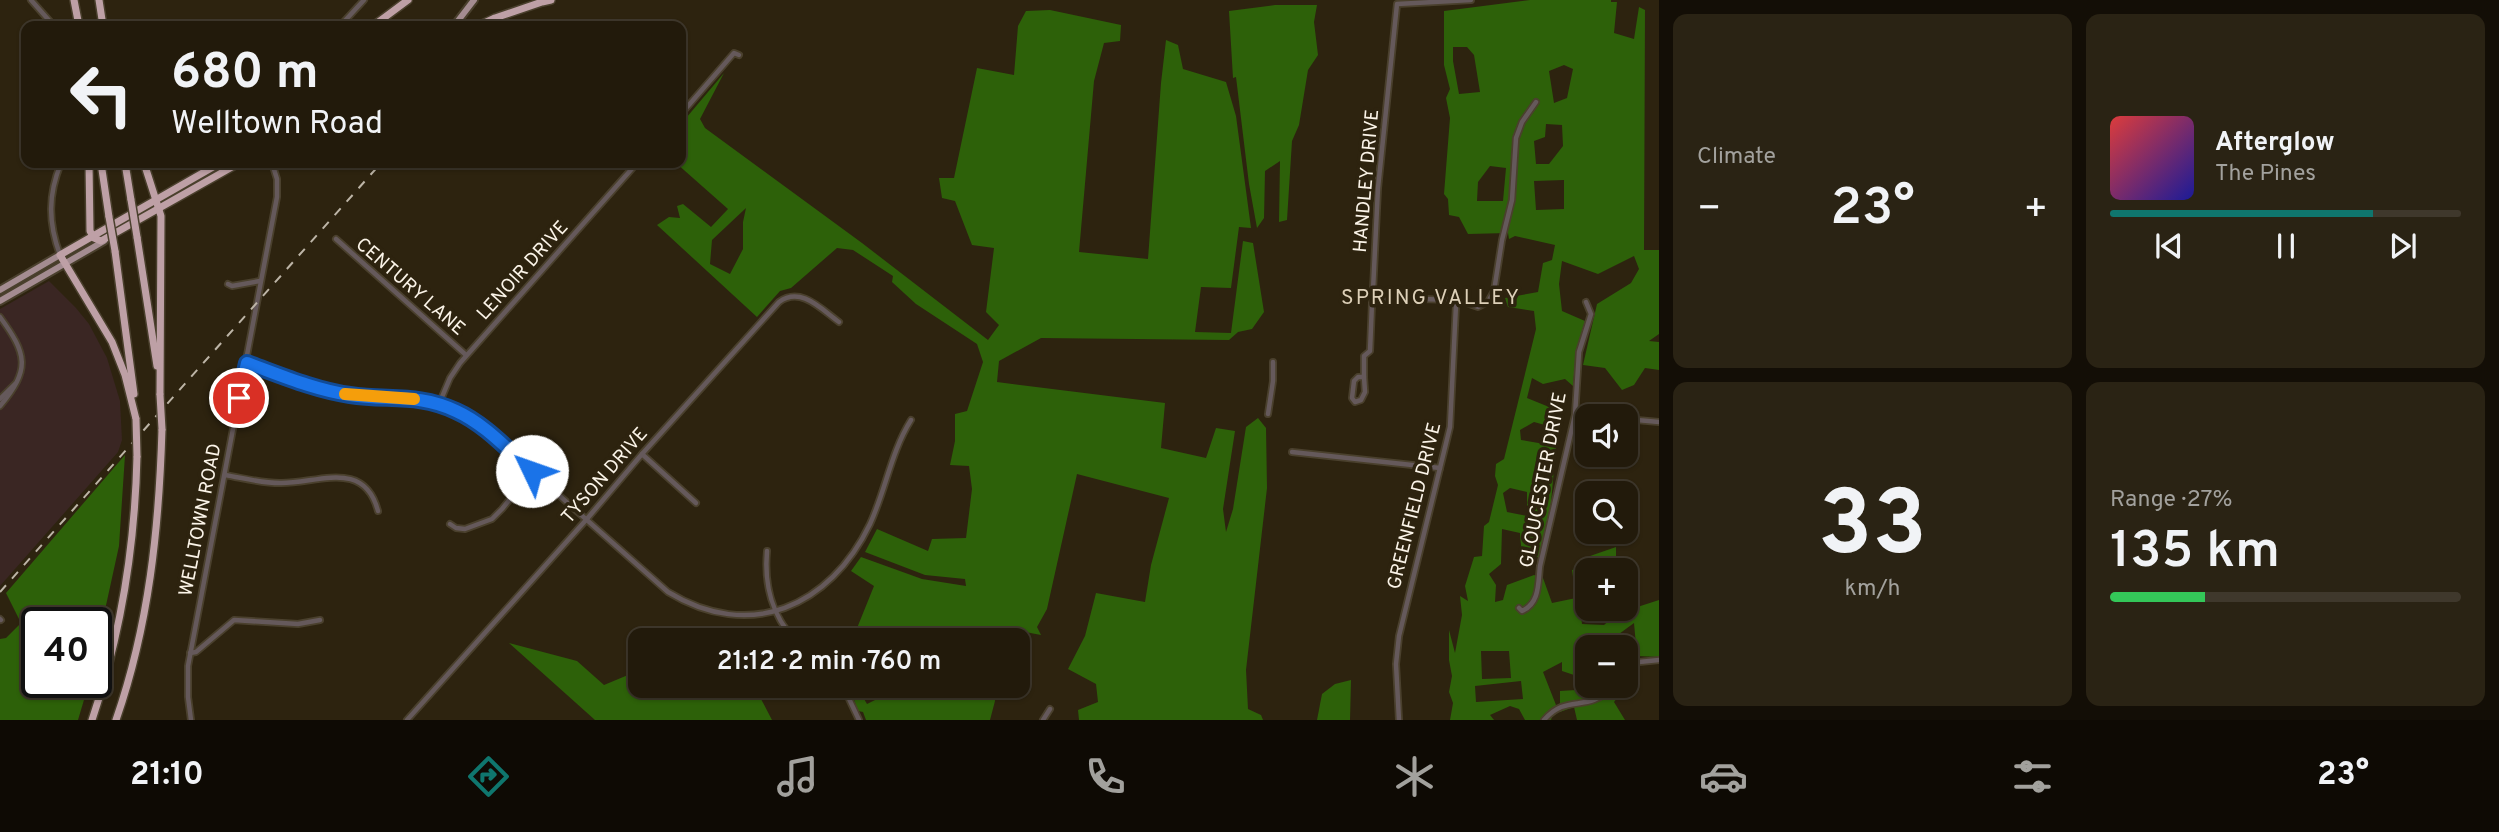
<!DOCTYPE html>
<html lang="en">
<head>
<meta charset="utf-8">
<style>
	:root { --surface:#221a0b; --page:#2a2314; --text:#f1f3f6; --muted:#a2a19d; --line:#3f382c; --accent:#0f766e }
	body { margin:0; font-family:Overpass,sans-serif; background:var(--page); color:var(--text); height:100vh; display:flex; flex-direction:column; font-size:26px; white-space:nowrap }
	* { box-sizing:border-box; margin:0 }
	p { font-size:23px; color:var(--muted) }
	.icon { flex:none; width:38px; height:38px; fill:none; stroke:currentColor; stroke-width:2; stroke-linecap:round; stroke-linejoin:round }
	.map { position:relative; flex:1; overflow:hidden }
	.panel { display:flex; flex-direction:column; gap:14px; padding:14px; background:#130e06; width:840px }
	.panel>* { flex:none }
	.hud { position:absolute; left:21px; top:21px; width:665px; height:147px; border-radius:14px; box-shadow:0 2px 5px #0004,0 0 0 2px var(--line); background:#221a0b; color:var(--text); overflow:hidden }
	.tools { position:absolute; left:1575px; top:404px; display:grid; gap:14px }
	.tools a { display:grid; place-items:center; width:63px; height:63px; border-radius:14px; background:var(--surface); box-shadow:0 2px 5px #0004,0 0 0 2px var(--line); font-size:35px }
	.speed { position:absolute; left:21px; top:607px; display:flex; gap:14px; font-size:35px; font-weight:700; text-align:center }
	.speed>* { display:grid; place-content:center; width:91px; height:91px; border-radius:50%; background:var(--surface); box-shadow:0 2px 5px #0004,0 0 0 2px var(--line); line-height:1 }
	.speed .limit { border:4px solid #111; border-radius:10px; background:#fff; color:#111 }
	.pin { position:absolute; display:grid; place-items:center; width:60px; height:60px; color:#fff; margin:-30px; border:4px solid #fff; border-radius:50%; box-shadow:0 2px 7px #0007 }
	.me { position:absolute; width:77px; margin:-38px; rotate:312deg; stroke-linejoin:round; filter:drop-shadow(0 0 5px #0008) }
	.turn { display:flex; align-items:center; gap:24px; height:147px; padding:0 35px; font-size:32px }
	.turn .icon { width:91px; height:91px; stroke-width:2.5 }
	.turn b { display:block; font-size:49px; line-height:60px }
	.big { font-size:52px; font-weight:600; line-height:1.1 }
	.panel .widget { flex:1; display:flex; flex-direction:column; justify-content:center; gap:10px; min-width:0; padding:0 24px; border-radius:14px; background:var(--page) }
	.panel .dial { align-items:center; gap:0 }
	.dial b { font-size:91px; line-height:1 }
	.song { display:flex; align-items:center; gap:21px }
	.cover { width:84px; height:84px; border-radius:10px; background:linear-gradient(135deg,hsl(0 70% 55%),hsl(240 70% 35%)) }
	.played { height:7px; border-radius:4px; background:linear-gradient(90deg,var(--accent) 75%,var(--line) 75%) }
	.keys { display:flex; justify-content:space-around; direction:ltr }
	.heat { display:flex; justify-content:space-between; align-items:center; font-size:38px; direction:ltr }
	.charge { height:10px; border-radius:5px; background:linear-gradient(90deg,#34c759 27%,var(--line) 0) }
	.panel .tiles { flex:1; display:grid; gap:14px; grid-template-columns:repeat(2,1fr) }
	.trip { position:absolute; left:628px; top:628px; width:402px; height:70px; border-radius:14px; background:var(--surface); box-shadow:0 2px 5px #0004,0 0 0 2px var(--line); font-weight:600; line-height:70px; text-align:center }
	.dock { display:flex; height:112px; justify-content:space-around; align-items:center; background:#0e0a04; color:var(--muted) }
	.dock .icon { width:49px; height:49px }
	.dock .current { color:var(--accent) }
	.dock b { font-size:32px; color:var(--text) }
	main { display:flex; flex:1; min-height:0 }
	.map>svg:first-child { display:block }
	.commercial { fill:#3a2623 }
	.forest { fill:#2d6109; fill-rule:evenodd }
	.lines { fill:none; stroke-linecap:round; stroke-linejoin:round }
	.minor-casing { stroke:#4a402d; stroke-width:8 }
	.major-casing { stroke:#4a402d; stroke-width:10 }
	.highway-casing { stroke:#4a402d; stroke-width:10 }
	.minor { stroke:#65595b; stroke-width:4.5 }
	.major { stroke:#a48c91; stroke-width:6 }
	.highway { stroke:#bea0a6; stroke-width:7 }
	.rail { stroke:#bdb5a7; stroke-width:2; stroke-dasharray:9 9; stroke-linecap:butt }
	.highway-bridge-casing { stroke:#4a402d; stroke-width:10; stroke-linecap:butt }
	.highway-bridge { stroke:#bea0a6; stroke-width:7 }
	.route-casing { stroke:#114b97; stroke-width:18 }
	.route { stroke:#1a73e8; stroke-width:12 }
	.slow { stroke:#f59e0b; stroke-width:12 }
	.labels { text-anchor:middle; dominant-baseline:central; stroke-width:7; stroke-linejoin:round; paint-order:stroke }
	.street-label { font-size:19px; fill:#fbf4e8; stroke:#2d230f }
	.neighbourhood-label { font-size:21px; letter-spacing:2px; fill:#ddd0b8; stroke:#2d230f }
</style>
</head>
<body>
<main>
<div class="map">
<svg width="1659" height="720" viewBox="0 0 1659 720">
	<rect width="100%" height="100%" fill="#2d230f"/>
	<polygon class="commercial" points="49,281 76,308 89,324 107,358 120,401 122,440 118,452 0,586 0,309"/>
	<g class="forest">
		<path d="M1530 0H1611V2H1617L1614 33 1634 39 1639 7 1645 10 1644 250H1659V334L1649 341 1659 342V370L1645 368 1634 385 1622 390 1605 368 1583 365 1597 304 1631 283 1639 269 1634 256 1598 274 1562 261 1559 284 1562 311 1585 321 1576 352 1573 386 1565 379 1543 384 1532 378 1527 398 1559 411 1552 427 1534 422 1520 430 1521 440 1556 446 1551 503 1539 557 1522 558 1520 533 1502 529 1501 564 1489 574 1496 585 1495 602 1503 600 1507 585 1534 575 1543 578 1552 603 1576 598 1572 570 1583 567 1590 556 1616 547V570H1587V605L1581 614 1582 624 1604 625 1613 617 1611 609H1626V597L1628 610 1659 600V657L1637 656 1634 623 1604 645 1605 647 1587 648V686H1621L1623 690 1614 702 1625 720H1577L1574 707 1560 712V691L1576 690 1574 675 1562 671V662L1543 672 1556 705 1551 720H1525L1519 709 1510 706 1490 715 1494 720H1450L1453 703 1449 692 1452 676 1449 660V630L1455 653 1462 615 1460 596 1468 601 1465 586 1474 557 1482 556 1484 526 1489 522 1498 485 1495 476 1496 464 1504 459 1536 329 1534 311 1508 307 1505 298 1538 292 1543 263 1552 260 1555 245 1515 236 1509 239 1508 233 1468 234 1459 217 1449 215 1448 199 1444 194 1450 118 1446 98 1450 89 1444 65V11ZM1453 47H1467L1474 55 1480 92 1459 94 1453 61ZM1564 65 1573 69 1567 98 1554 103 1549 71ZM1546 124 1562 125 1563 146 1549 164H1536L1534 141 1545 137ZM1490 166 1506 168 1503 201H1477L1478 182ZM1564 180V209L1536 210 1534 181ZM1510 488 1527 492V516L1507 512 1503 493ZM1481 651H1509L1511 678 1482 679ZM1521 681 1523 699 1476 702 1475 686Z"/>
		<polygon points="1275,5 1317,5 1314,22 1318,55 1308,70 1299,125 1292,141 1287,220 1279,222 1280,161 1265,171 1264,218 1257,228 1249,184 1236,77 1233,78 1229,11"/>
		<path d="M1050 10 1121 25 1120 41 1104 43 1094 81 1079 252 1148 259 1161 83 1166 40 1178 45 1183 69 1226 82 1236 116 1251 228 1239 227 1231 288 1201 287 1195 332 1231 333 1243 241 1253 243 1264 312 1252 329 1238 332 1229 340 1041 338 999 361 997 382 1165 403 1161 448 1206 458 1216 428 1235 431 1223 509 1226 532 1233 509 1246 427 1258 418 1266 428 1267 488 1246 670 1248 709 1261 715 1263 720H1079L1078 710 1098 702 1096 684 1068 669 1085 636 1096 593 1145 602 1151 565 1169 498 1077 474 1047 609 1037 627 1041 635 1020 631 1011 640H855L853 638 874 586 851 571 861 557 922 579 966 586 965 579 925 575 865 552 877 529 928 551 932 539 966 538 972 489 969 466 950 465 955 441V414L967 411 983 362 977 344 916 304 892 282 893 276 853 250 837 248 791 288 780 291 757 317 657 225 669 217 680 218 677 206 683 204 711 227 728 209 676 163H681V124L724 73 700 119 705 128 862 243 988 340 999 325 986 312 994 248 972 245 955 201 942 198 939 178H954L977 68 1014 75 1018 26 1026 11ZM746 208 743 222V249L730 274 710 264 712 240Z"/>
		<polygon points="125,455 119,546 96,651 96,623 37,623 37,682 89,683 78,720 0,720 0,639 6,638 21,623 6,593"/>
		<polygon points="509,643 577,661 604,685 640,670 640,686 703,686 760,697 772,720 595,720"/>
		<polygon points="1351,680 1350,720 1317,720 1322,694 1335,684"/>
		<polygon points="881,686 994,686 995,701 990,720 866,720 863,712 858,711 852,694 860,692 867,704 885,695"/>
	</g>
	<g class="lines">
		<defs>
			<g id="minor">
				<polyline points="31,0 54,26"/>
				<polyline points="340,26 364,0"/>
				<polyline points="681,114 734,53 739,55"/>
				<polyline points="336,239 466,355"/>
				<path d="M60 255C48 222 48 195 61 163"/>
				<polyline points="228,284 232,286 260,281"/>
				<polyline points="1375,295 1381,298 1458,300 1478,307 1488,302 1494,291 1502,240 1512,200 1516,138 1522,122 1536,102"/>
				<path d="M0 317C27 354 31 369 0 406"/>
				<path d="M247 363 342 394 373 397H396L428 401 459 412 481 426 668 592C750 642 830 607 870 524 886 489 891 452 911 420"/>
				<polygon points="1358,377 1364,377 1365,392 1361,400 1355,402 1352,398 1354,381"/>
				<polyline points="1364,377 1364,356 1370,351 1372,303 1375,295 1373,290 1378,188 1397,4 1471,0"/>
				<polyline points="0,399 15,384"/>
				<polyline points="439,404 450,378 460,363 637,163"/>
				<polyline points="1268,414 1273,381 1273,362"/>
				<polyline points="1576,415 1596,416"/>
				<polyline points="1626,419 1659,422"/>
				<polyline points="1292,452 1440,468"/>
				<polyline points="642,454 696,503"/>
				<path d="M225 475C243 478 261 483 280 483 316 484 364 458 378 511"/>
				<polyline points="450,524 456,528 465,529 492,519 502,509 532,472"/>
				<path d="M767 551C764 584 772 616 795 640"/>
				<path d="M1519 608 1522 611C1540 603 1538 583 1540 566L1575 415 1579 352 1591 314 1586 302"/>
				<polyline points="0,619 1,620"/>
				<polyline points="190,653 196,652 234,620 298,624 320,620"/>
				<polyline points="1626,671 1639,662 1659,660"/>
				<polyline points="843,686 859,720"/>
				<polyline points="191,720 188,697 188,666 277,197 277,179 272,163"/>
				<path d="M407 720 586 520 642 454 779 302C801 286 821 309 839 322"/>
				<polyline points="1043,720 1050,709"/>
				<polyline points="1399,720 1396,664 1399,636 1450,427 1456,305 1451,300"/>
				<path d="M1544 720C1568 692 1587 715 1613 686"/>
			</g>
			<g id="major">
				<polyline points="454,26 474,0"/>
				<polyline points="0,290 60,255"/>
				<polyline points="0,301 104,241"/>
			</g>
			<g id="highway">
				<polyline points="74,0 79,26"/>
				<polyline points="99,0 103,26"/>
				<polyline points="542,2 551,0"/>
				<polyline points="373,26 408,0"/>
				<polyline points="478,26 495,18"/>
				<polyline points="89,163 90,231 94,238 101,241 239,163"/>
				<polyline points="101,163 109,217"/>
				<polyline points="125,163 131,200"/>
				<polyline points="144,163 161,216 160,395"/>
				<polyline points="137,237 157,366"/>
				<polyline points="115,251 134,394"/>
				<polyline points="136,419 125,375 112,342 60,255 220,163"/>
				<path d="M92 720C121 634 135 547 137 456"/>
				<path d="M116 720C149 625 159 529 162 429"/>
			</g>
		</defs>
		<use href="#minor" class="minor-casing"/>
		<use href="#major" class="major-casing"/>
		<use href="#highway" class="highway-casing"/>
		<use href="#minor" class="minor"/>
		<use href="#major" class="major"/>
		<use href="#highway" class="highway"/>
		<g class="rail">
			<polyline points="502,26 526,0"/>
			<polyline points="0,592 381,163"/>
		</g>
		<defs>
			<g id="highway-bridge">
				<polyline points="495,18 542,2"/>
				<polyline points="131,200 137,237"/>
				<polyline points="109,217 115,251"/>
				<polyline points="160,395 162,429"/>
				<polyline points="136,419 137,456"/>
			</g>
		</defs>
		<use href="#highway-bridge" class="highway-bridge-casing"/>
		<use href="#highway-bridge" class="highway-bridge"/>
	</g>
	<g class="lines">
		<defs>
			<path id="route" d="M239 398 247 363C280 375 315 390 350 395 388 401 418 393 456 411 485 424 508 450 532 471"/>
		</defs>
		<use href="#route" class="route-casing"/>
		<use href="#route" class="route"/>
		<polyline class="slow" points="345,394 414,399"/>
	</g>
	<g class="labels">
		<g class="street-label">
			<text transform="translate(1367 181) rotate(-85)">HANDLEY DRIVE</text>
			<text transform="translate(523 271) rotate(-48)">LENOIR DRIVE</text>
			<text transform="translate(410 287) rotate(41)">CENTURY LANE</text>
			<text transform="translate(605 476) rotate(-49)">TYSON DRIVE</text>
			<text transform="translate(1544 480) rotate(-79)">GLOUCESTER DRIVE</text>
			<text transform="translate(1415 506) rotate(-76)">GREENFIELD DRIVE</text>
			<text transform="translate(201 520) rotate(-79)">WELLTOWN ROAD</text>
		</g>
		<g class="neighbourhood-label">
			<text x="1431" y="298">SPRING VALLEY</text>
		</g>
	</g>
</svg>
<div class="tools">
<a><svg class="icon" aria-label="sound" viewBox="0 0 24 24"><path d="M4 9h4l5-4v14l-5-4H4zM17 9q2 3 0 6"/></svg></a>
<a><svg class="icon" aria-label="search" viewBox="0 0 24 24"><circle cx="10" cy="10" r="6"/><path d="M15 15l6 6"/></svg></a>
<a>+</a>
<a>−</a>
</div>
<div class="speed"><div class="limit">40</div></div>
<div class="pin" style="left:239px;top:398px;background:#d93025"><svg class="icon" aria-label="arrive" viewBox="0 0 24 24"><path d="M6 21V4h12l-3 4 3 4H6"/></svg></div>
<svg class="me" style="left:532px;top:471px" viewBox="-20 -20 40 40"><circle r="19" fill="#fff"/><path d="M0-13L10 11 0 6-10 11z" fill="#1a73e8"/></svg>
<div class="trip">21:12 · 2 min · 760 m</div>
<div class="hud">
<div class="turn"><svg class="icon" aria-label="left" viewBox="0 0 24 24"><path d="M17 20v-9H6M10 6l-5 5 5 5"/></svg><div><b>680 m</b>Welltown Road</div></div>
</div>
</div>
<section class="panel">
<div class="tiles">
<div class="widget"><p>Climate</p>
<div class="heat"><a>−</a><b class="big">23°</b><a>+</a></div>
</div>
<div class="widget">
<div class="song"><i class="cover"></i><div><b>Afterglow</b><p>The Pines</p></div></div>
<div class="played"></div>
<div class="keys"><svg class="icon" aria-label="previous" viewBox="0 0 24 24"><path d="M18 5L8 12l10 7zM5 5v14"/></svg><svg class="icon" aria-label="pause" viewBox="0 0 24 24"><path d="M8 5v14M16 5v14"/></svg><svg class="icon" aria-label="next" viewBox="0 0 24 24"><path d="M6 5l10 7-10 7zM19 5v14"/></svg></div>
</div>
<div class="widget dial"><b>33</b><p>km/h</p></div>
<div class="widget"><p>Range · 27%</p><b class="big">135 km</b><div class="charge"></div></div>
</div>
</section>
</main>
<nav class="dock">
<b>21:10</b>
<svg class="icon current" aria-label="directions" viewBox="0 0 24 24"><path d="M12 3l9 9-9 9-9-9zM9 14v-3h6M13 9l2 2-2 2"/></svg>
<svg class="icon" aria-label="music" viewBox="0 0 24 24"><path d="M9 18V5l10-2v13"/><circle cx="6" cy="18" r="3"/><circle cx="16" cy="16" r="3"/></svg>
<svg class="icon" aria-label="phone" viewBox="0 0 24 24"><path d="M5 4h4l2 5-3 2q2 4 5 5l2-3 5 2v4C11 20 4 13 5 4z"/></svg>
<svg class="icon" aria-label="climate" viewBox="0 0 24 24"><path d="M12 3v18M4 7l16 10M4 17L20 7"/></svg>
<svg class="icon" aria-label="car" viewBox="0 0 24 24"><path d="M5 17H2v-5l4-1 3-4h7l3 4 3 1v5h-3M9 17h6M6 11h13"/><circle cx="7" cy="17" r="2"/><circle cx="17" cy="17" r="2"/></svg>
<svg class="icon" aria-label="filters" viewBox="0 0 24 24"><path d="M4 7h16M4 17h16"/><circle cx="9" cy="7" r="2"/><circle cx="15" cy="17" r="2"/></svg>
<b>23°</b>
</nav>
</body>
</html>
